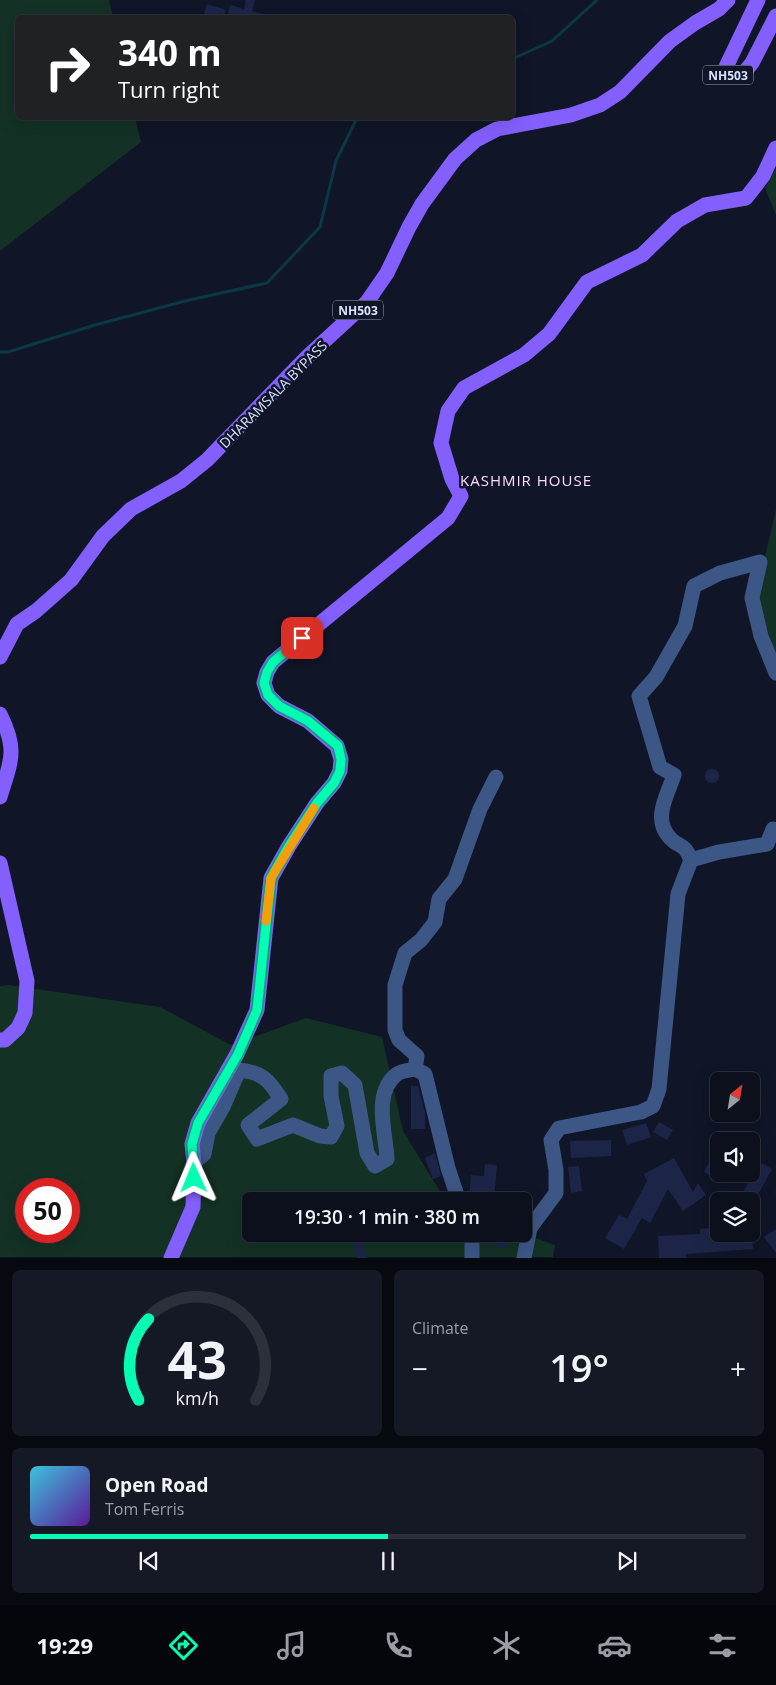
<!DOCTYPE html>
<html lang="en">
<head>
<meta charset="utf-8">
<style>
	:root { --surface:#0c101d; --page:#151926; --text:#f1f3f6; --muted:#9a9da4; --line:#2c303b; --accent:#05fcb2 }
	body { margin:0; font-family:"Open Sans",sans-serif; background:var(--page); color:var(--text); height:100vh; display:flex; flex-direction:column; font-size:19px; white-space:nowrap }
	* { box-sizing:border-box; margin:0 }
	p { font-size:16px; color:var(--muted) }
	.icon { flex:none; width:28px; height:28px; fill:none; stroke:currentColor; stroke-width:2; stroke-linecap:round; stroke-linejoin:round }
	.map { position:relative; height:1258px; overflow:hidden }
	.drawer { display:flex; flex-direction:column; gap:12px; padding:12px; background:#070910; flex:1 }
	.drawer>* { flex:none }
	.guide { position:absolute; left:15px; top:15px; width:500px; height:105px; border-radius:8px; box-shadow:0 5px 20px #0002,0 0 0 1px var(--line); background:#202124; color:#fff; overflow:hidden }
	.needle { width:32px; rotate:30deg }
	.buttons { position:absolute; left:710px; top:1072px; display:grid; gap:10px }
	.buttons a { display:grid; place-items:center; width:50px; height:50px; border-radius:8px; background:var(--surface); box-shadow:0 5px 20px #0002,0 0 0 1px var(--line); font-size:25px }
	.speed { position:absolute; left:15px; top:1178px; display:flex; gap:10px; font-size:25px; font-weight:700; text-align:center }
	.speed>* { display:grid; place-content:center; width:65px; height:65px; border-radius:50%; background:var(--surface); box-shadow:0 5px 20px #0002,0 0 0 1px var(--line); line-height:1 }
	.speed .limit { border:8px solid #d22; background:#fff; color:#111 }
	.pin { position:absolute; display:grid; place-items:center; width:42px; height:42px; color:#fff; margin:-21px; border-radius:10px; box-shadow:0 2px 8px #0006 }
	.me { position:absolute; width:55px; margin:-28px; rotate:359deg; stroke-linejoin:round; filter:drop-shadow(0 0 4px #0008) }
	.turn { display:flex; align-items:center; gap:18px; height:105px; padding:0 20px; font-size:22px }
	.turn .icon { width:65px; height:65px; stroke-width:2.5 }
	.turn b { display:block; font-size:35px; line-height:42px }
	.big { font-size:38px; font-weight:600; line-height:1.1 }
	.drawer .tile { flex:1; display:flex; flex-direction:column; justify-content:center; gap:8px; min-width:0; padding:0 18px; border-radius:8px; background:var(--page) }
	.drawer .dial { align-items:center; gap:0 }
	.dial svg { height:130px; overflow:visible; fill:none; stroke:var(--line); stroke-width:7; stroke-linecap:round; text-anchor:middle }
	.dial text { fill:var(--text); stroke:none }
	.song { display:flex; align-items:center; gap:15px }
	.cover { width:60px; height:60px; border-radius:8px; background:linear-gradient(135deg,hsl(190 70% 55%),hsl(270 70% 35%)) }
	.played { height:5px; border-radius:2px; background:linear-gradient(90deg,var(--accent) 50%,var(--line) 50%) }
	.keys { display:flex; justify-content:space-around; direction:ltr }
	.heat { display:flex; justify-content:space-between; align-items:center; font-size:28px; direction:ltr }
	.drawer .tiles { flex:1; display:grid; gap:12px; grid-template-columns:1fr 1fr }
	.tile:last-child { grid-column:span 2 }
	.trip { position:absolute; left:242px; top:1192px; width:290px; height:50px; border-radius:8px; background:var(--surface); box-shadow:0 5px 20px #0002,0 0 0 1px var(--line); font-weight:600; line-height:50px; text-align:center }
	.dock { display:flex; height:80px; justify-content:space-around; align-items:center; background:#05060c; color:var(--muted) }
	.dock .icon { width:35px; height:35px }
	.dock .selected { color:var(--accent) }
	.dock b { font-size:22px; color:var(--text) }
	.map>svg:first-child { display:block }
	.green { fill:#133124; fill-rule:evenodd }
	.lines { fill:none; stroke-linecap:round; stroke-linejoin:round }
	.stream { stroke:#0b3845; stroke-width:3 }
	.building { fill:#1c2548 }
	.minor { stroke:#3c5686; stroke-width:15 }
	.major { stroke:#835ffd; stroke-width:15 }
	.route-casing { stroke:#03a474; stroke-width:12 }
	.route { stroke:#05fcb2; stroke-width:9 }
	.slow { stroke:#f59e0b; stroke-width:9 }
	.labels { text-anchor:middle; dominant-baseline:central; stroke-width:5; stroke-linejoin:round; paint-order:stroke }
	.shield { fill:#101527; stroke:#9ba4be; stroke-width:1 }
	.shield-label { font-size:12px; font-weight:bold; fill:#d7e2ff }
	.street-label { font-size:14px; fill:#d7e2ff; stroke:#101527 }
	.neighbourhood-label { font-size:15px; letter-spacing:1px; fill:#fdd9ff; stroke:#101527 }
</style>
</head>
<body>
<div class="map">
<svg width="776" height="1258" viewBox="0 0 776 1258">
	<rect width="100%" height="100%" fill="#101527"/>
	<g class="green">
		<polygon points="0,0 109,0 113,17 18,18 18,118 135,118 141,142 0,251"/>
		<polygon points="776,168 776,215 765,188"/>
		<polygon points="776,509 776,656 756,595"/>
		<path d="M9 985 160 1007 231 1045 306 1018 382 1037 403 1131 446 1201H251V1234H524L555 1245 553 1257H0V986ZM26 1189H69V1231H26Z"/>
	</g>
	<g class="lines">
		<g class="stream">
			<polyline points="512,59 552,41 597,0"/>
			<polyline points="0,352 8,352 95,325 189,300 267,283 320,227 336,161 357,118"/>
		</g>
	</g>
	<g class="building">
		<polygon points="246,0 255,0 252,11 266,15 266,18 236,18 228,15 230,5 244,9"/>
		<polygon points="207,4 226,10 223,18 203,18"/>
		<circle cx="712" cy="776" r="7"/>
		<polygon points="411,1086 418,1086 425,1113 425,1129 411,1129"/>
		<polygon points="659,1122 673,1130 667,1140 653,1132"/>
		<polygon points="646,1123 651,1137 627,1145 622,1130"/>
		<polygon points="611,1140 611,1156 571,1158 570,1141"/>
		<polygon points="719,1143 719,1174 716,1178 704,1172"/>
		<polygon points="435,1153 441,1176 433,1179 425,1158"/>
		<polygon points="674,1158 693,1192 698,1183 706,1195 683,1211 668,1189 650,1223 642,1218 624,1249 605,1238 619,1215 627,1219 647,1181 644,1174"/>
		<polygon points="759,1162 772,1169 752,1205 751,1201 740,1198"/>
		<polygon points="485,1164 497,1165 494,1200 469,1198 471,1175 484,1176"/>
		<polygon points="579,1166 582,1191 571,1193 568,1167"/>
		<polygon points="719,1227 719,1234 752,1234 753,1249 686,1254 686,1258 659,1258 658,1236 700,1234 700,1229"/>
		<polygon points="776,1229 776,1253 764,1237"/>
		<polygon points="351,1234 360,1234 367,1258 357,1258"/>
		<polygon points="503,1234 507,1247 495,1249 493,1237"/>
	</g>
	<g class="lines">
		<g class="minor">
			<path d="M691 860C683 841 680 849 670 838 652 819 667 796 674 775L660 767 639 696 656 677 685 626 694 586 720 573 760 562 752 598 761 636 776 673"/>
			<polyline points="415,1069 417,1056 399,1040 395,1030 395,985 405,953 421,940 435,922 439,899 455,879 480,809 496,777"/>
			<path d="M194 1163 204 1154 208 1133 223 1107 239 1070C262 1072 269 1080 281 1099L248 1125 257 1139 293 1125 320 1136 331 1137 337 1126 331 1096V1076L342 1073 355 1085 367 1153 375 1166 387 1159C386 1133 372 1093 397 1074 401 1071 410 1070 415 1069L425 1074 448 1168 459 1201"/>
			<polyline points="471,1234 472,1239 472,1258"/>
			<polyline points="524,1258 530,1228 556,1193 556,1170 551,1140 559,1128 641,1112 653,1106 659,1089 678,894 691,860 719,852 767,844 773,829"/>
		</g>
		<g class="major">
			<polyline points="758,0 725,69 729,76 742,75 752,63 776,16"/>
			<polyline points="0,657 17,624 36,611 71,580 103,536 131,509 181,481 207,460 308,356 367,302 387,273 409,227 422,204 455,159 476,140 497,129 571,115 600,105 620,92 670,41 695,23 719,9 728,0"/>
			<path d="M0 714C18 750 11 761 0 797"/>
			<polyline points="0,863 27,981 25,1013 18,1028 5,1040 0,1040"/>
			<polyline points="171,1258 193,1207 194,1163 192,1144 198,1123 237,1054 257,1010 271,878 289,846 317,803 334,783 340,771 341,759 337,746 308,721 279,706 268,695 264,683 267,672 273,662 448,518 461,496 452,479 441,443 448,411 464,388 524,355 549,334 587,282 642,255 677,221 705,205 746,198 763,176 776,148"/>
		</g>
	</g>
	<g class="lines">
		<defs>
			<polyline id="route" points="194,1178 192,1144 198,1123 238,1054 257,1010 271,878 289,846 317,803 334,783 340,771 341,759 338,746 308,721 279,706 268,695 264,683 267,672 273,662 302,638"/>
		</defs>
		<use href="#route" class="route-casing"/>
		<use href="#route" class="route"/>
		<polyline class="slow" points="266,921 271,878 314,808"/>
	</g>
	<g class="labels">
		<g class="shield">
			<rect x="703" y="65.5" width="50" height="19" rx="4"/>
			<rect x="333" y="300.5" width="50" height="19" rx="4"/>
		</g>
		<g class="shield-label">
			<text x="728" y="75">NH503</text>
			<text x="358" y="310">NH503</text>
		</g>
		<g class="street-label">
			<text transform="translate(273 394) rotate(-45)">DHARAMSALA BYPASS</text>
		</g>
		<g class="neighbourhood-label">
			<text x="526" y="480">KASHMIR HOUSE</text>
		</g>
	</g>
</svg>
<div class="buttons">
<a><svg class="needle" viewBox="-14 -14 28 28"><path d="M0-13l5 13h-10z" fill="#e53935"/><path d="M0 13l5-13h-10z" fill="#9a9da4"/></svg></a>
<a><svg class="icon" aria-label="sound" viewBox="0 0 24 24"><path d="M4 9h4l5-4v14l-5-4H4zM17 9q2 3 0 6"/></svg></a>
<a><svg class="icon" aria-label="layers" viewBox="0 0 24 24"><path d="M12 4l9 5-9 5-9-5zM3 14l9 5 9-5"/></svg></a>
</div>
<div class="speed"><div class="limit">50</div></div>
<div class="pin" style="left:302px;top:638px;background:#d93025"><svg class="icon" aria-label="arrive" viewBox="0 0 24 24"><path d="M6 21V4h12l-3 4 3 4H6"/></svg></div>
<svg class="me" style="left:194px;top:1178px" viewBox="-20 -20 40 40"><path d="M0-17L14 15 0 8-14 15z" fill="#05fcb2" stroke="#fff" stroke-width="4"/></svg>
<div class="trip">19:30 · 1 min · 380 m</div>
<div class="guide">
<div class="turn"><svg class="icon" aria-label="right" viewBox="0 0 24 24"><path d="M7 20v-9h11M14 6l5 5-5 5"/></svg><div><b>340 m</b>Turn right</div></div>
</div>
</div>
<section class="drawer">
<div class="tiles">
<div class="tile dial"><svg viewBox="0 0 100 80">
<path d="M14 69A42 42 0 1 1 86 69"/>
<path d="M14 69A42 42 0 0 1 20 19" stroke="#05fcb2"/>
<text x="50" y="56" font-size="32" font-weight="700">43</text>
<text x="50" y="72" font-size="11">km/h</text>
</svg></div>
<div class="tile"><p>Climate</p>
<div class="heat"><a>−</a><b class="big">19°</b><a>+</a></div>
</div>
<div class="tile">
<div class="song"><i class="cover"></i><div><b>Open Road</b><p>Tom Ferris</p></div></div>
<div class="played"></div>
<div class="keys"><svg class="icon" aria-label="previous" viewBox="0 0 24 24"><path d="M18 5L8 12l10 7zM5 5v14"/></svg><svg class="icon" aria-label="pause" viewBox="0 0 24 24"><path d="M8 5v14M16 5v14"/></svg><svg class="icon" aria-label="next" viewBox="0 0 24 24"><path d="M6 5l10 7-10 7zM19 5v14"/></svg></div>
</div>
</div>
</section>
<nav class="dock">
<b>19:29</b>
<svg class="icon selected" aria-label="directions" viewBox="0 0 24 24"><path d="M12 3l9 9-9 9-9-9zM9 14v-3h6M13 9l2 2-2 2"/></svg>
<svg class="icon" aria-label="music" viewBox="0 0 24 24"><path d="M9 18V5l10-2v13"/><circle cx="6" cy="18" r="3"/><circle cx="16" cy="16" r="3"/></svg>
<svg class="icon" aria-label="phone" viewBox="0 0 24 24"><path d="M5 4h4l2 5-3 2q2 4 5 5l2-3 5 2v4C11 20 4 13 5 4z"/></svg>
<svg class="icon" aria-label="climate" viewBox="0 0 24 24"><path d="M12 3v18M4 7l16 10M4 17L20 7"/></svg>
<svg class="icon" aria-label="car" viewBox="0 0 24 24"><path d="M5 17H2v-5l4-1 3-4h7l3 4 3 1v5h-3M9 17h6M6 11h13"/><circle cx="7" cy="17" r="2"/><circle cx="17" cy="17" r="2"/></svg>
<svg class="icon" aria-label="filters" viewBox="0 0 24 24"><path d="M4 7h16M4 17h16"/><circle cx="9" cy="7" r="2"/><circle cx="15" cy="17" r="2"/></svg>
</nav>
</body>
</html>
